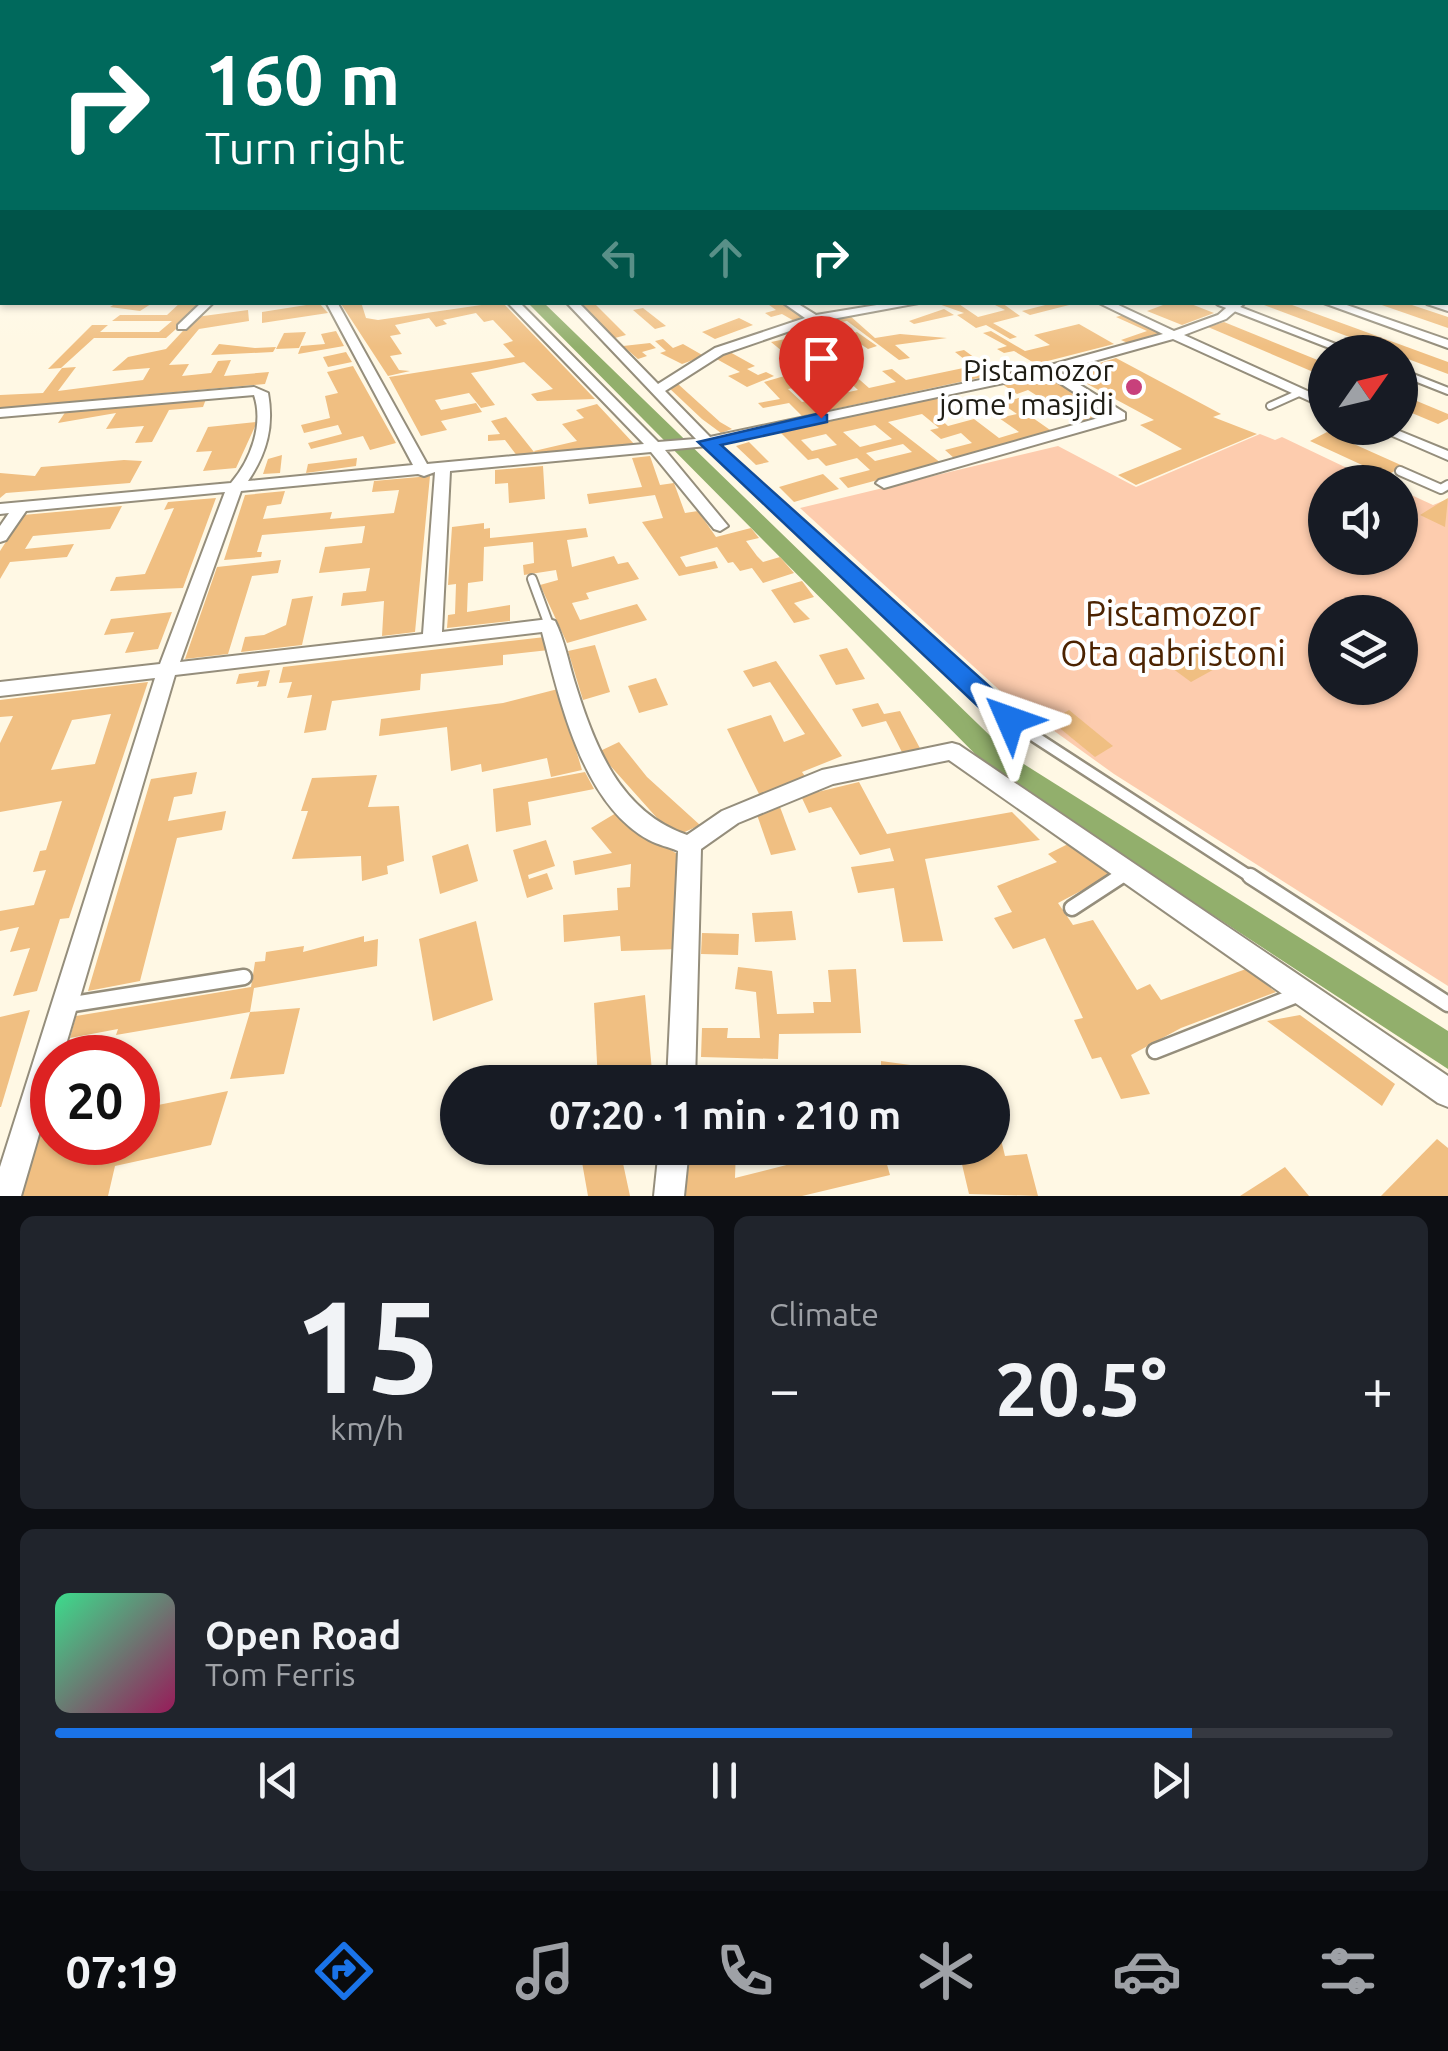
<!DOCTYPE html>
<html lang="en">
<head>
<meta charset="utf-8">
<style>
	:root { --surface:#171b24; --page:#20242c; --text:#f1f3f6; --muted:#9ea1a6; --line:#363941; --accent:#1a73e8 }
	body { margin:0; font-family:Ubuntu,sans-serif; background:var(--page); color:var(--text); height:100vh; display:flex; flex-direction:column; font-size:38px; white-space:nowrap }
	* { box-sizing:border-box; margin:0 }
	p { font-size:32px; color:var(--muted) }
	.icon { flex:none; width:55px; height:55px; fill:none; stroke:currentColor; stroke-width:2; stroke-linecap:round; stroke-linejoin:round }
	.map { position:relative; height:1196px; overflow:hidden }
	.side { display:flex; flex-direction:column; gap:20px; padding:20px; background:#0d0f14; flex:1 }
	.side>* { flex:none }
	.top-card { position:absolute; left:0px; top:0px; width:1450px; height:305px; box-shadow:0 2px 8px #0004; background:#00695c; color:#fff; overflow:hidden }
	.needle { width:65px; rotate:56deg }
	.buttons { position:absolute; left:1308px; top:335px; display:grid; gap:20px }
	.buttons a { display:grid; place-items:center; width:110px; height:110px; border-radius:50%; background:var(--surface); box-shadow:0 2px 8px #0004; font-size:50px }
	.speed { position:absolute; left:30px; top:1035px; display:flex; gap:20px; font-size:50px; font-weight:700; text-align:center }
	.speed>* { display:grid; place-content:center; width:130px; height:130px; border-radius:50%; background:var(--surface); box-shadow:0 2px 8px #0004; line-height:1 }
	.speed .limit { border:15px solid #d22; background:#fff; color:#111 }
	.pin { position:absolute; display:grid; place-items:center; width:85px; height:85px; color:#fff; margin:-102px -42px; border-radius:50% 50% 50% 0; rotate:-45deg; box-shadow:0 0 10px #0007 }
	.pin .icon { rotate:45deg }
	.me { position:absolute; width:110px; margin:-55px; rotate:313deg; stroke-linejoin:round; filter:drop-shadow(0 0 8px #0008) }
	.turn { display:flex; align-items:center; gap:35px; height:210px; padding:0 40px; font-size:45px }
	.turn .icon { width:130px; height:130px; stroke-width:2.5 }
	.turn b { display:block; font-size:70px; line-height:85px }
	.lanes { display:flex; align-items:center; height:95px; padding:0 40px; background:#0003; justify-content:center; gap:50px; direction:ltr }
	.lanes .off { opacity:.35 }
	.big { font-size:75px; font-weight:600; line-height:1.1 }
	.side .widget { flex:1; display:flex; flex-direction:column; justify-content:center; gap:15px; min-width:0; padding:0 35px; border-radius:15px; background:var(--page) }
	.side .dial { align-items:center; gap:0 }
	.dial b { font-size:130px; line-height:1 }
	.song { display:flex; align-items:center; gap:30px }
	.cover { width:120px; height:120px; border-radius:15px; background:linear-gradient(135deg,hsl(150 70% 55%),hsl(330 70% 35%)) }
	.played { height:10px; border-radius:5px; background:linear-gradient(90deg,var(--accent) 85%,var(--line) 85%) }
	.keys { display:flex; justify-content:space-around; direction:ltr }
	.heat { display:flex; justify-content:space-between; align-items:center; font-size:55px; direction:ltr }
	.side .tiles { flex:1; display:grid; gap:20px; grid-template-columns:1fr 1fr }
	.widget:last-child { grid-column:span 2 }
	.trip { position:absolute; left:440px; top:1065px; width:570px; height:100px; border-radius:50px; background:var(--surface); box-shadow:0 2px 8px #0004; font-weight:600; line-height:100px; text-align:center }
	.menu { display:flex; height:160px; justify-content:space-around; align-items:center; background:#090b0e; color:var(--muted) }
	.menu .icon { width:70px; height:70px }
	.menu .selected { color:var(--accent) }
	.menu b { font-size:45px; color:var(--text) }
	.map>svg:first-child { display:block }
	.green { fill:#fdccae; fill-rule:evenodd }
	.lines { fill:none; stroke-linecap:round; stroke-linejoin:round }
	.canal { fill:#92af6c; fill-rule:evenodd }
	.building { fill:#f0bf82; fill-rule:evenodd }
	.service-far3-casing { stroke:#958e7c; stroke-width:10 }
	.service-far2-casing { stroke:#958e7c; stroke-width:12 }
	.service-far1-casing { stroke:#958e7c; stroke-width:15 }
	.service-casing { stroke:#958e7c; stroke-width:19 }
	.minor-casing { stroke:#958e7c; stroke-width:4 }
	.service-far3 { stroke:#fff; stroke-width:6 }
	.service-far2 { stroke:#fff; stroke-width:8 }
	.service-far1 { stroke:#fff; stroke-width:10 }
	.service { stroke:#fff; stroke-width:14 }
	.minor { fill:#fff; fill-rule:evenodd }
	.route { fill:#1a73e8; stroke:#114b97; stroke-width:2.5 }
	.poi-dot { fill:#c8407b; stroke:#fff; stroke-width:4 }
	.labels { text-anchor:middle; dominant-baseline:central; stroke-width:8; stroke-linejoin:round; paint-order:stroke }
	.far-poi-label { font-size:30px; fill:#1f1d15; stroke:#fff; text-anchor:end }
	.park-label { font-size:35px; fill:#4c2301; stroke:#fff }
</style>
</head>
<body>
<div class="map">
<svg width="1448" height="1196" viewBox="0 0 1448 1196">
	<rect width="100%" height="100%" fill="#fff8e4"/>
	<path class="green" d="M1260 434 1275 440 1282 437 1370 479 1368 482H1325V558H1400V495L1407 493 1433 505 1448 499V986L1114 774 1007 697 800 508 1058 446 1136 487ZM1325 612H1400V688H1325Z"/>
	<g class="lines">
		<polygon class="canal" points="527,302 543,302 1011,756 1448,1031 1448,1069 991,770"/>
	</g>
	<g class="building">
		<polygon points="118,302 154,302 140,311 110,307"/>
		<polygon points="181,302 206,302 166,338 94,338 61,368 48,369 92,325 108,325 100,332 159,332 172,321 112,321 120,315 167,315"/>
		<polygon points="361,302 366,318 378,320 502,302 595,399 537,401 531,394 553,389 524,362 487,370 471,373 495,405 481,408 469,393 435,400 441,410 476,403 482,412 441,421 447,430 421,436 389,377 515,357 503,344 513,341 493,320 484,322 476,313 443,320 447,324 436,327 429,318 395,325 401,334 390,336 402,354 390,356 399,370 410,371 388,376 341,304"/>
		<polygon points="579,302 593,302 626,335 615,338"/>
		<polygon points="765,302 781,302 808,319 796,322 782,314 771,317 765,313 776,310"/>
		<polygon points="933,302 956,302 978,317 1005,310 995,305 1002,303 1020,316 993,323 1017,337 1010,339 986,325 976,328 957,315 964,313"/>
		<polygon points="1057,302 1073,304 1030,315 1022,311"/>
		<polygon points="1171,302 1186,302 1214,313 1182,325 1147,311"/>
		<polygon points="1256,302 1284,302 1448,362 1448,374"/>
		<polygon points="1373,302 1403,302 1448,317 1448,328"/>
		<polygon points="319,303 328,313 262,323 262,312"/>
		<polygon points="643,308 666,326 655,329 633,310"/>
		<polygon points="944,309 954,315 914,324 909,321"/>
		<polygon points="248,310 249,321 199,329 169,365 189,364 182,376 211,373 218,361 231,360 224,376 269,372 265,384 0,408 0,395 43,393 62,368 76,367 58,391 143,380 150,368 112,371 128,357 166,349 196,317"/>
		<polygon points="849,315 875,338 900,334 947,338 895,345 910,358 899,360 847,321 825,325 819,320"/>
		<polygon points="1123,315 1163,334 1130,344 1121,340 1147,331 1116,317"/>
		<polygon points="739,318 753,325 715,339 702,332"/>
		<polygon points="818,321 842,336 857,332 877,346 868,349 853,339 821,346 816,342 834,338 826,332 812,335 798,327"/>
		<polygon points="1224,322 1325,363 1325,377 1208,327"/>
		<polygon points="1079,324 1114,344 1036,364 1014,351 1004,353 997,349 1007,346 983,333 991,331 1025,351 1050,345 1034,335"/>
		<polygon points="336,331 344,346 298,354 301,346 325,344 321,334"/>
		<polygon points="306,332 299,348 276,349 284,333"/>
		<path d="M790 338 815 361 804 363 814 372 844 366 869 388 896 382 882 371 892 369 906 380 973 366 955 352 964 350 997 374 802 416 789 403 763 408 758 403 780 399 764 382 805 370 771 342ZM844 377 858 390 802 402 788 389Z"/>
		<polygon points="663,339 673,348 683,344 704,356 682,364 660,353 666,351 655,341"/>
		<polygon points="650,343 656,348 642,352 647,356 638,359 623,346"/>
		<polygon points="219,344 255,348 276,347 273,352 211,355"/>
		<polygon points="728,351 755,366 747,369 758,375 766,372 774,376 747,387 728,376 740,372 713,357"/>
		<polygon points="346,352 352,362 328,367 323,357"/>
		<polygon points="1116,358 1221,414 1213,417 1257,434 1136,485 1118,475 1182,449 1140,425 1154,420 1067,373"/>
		<polygon points="353,366 396,443 370,450 363,436 311,449 308,443 342,434 338,425 304,433 301,425 330,418 325,396 338,393 327,372"/>
		<path d="M1043 373 1110 415 1087 422 1066 408 1033 418 1053 432 955 459 945 450 972 443 961 433 941 439 930 430 939 428 922 414 888 422 941 463 848 488 839 478 870 470 857 458 826 466 818 458 808 460 781 433 937 396 951 407 939 410 946 415 938 417 948 426 974 419 999 438 1019 432 999 418 1017 414 1001 403 1029 395 1045 406 1050 404 1028 390 1017 394 1002 384ZM875 425 892 439 860 447 843 432ZM826 434 837 445 812 451 801 440ZM903 444 912 452 875 461 866 453Z"/>
		<polygon points="678,384 720,422 732,429 721,433 702,419 668,387"/>
		<polygon points="1400,394 1448,414 1448,419 1438,424 1400,408"/>
		<polygon points="206,399 203,407 169,410 152,442 135,443 144,426 106,429 116,413 58,423 66,411"/>
		<polygon points="597,404 635,445 538,457 534,451 577,441 562,424 584,418 576,410"/>
		<polygon points="506,417 534,452 518,457 505,440 488,441 488,435 500,434 491,421"/>
		<polygon points="257,422 236,468 203,471 212,451 196,452 208,427"/>
		<polygon points="1327,432 1403,466 1386,476 1310,441"/>
		<polygon points="749,442 769,462 756,465 736,446"/>
		<polygon points="282,455 280,473 263,474 268,459"/>
		<polygon points="650,456 660,485 674,483 685,513 698,511 716,537 751,528 759,538 746,541 757,556 763,562 780,557 794,573 763,583 752,568 740,571 733,562 728,563 717,547 680,557 686,567 715,561 718,568 679,576 642,522 663,518 655,495 589,504 587,494 642,487 632,458"/>
		<polygon points="357,458 356,466 306,473 308,464"/>
		<polygon points="124,460 142,461 130,483 6,493 0,498 0,473 35,476 41,467"/>
		<polygon points="543,466 545,499 509,503 508,483 495,484 495,470"/>
		<polygon points="823,474 839,489 794,502 779,487"/>
		<polygon points="430,476 415,632 382,636 384,601 341,606 343,593 366,591 370,568 319,573 325,547 362,543 365,526 262,535 257,552 262,552 261,557 224,560 245,495 285,491 281,504 267,506 263,519 332,512 330,519 394,513 399,490 372,492 374,481"/>
		<polygon points="216,498 183,588 110,591 116,577 145,574 174,508 164,510 168,502"/>
		<polygon points="1448,498 1445,527 1420,515 1441,502"/>
		<polygon points="122,506 110,529 33,536 25,549 74,544 67,557 10,562 0,579 0,551 23,515"/>
		<polygon points="484,523 484,529 490,528 490,538 586,528 588,537 567,540 572,567 614,556 618,564 628,562 639,579 586,593 589,599 572,603 580,620 637,604 647,620 567,643 540,585 558,580 556,570 524,575 523,565 534,563 533,542 484,547 483,581 468,583 467,612 510,605 510,621 447,628 448,615 455,614 456,584 448,585 452,527"/>
		<polygon points="281,560 278,573 252,576 228,654 185,659 217,567"/>
		<polygon points="802,581 814,597 794,603 810,619 794,623 771,590"/>
		<polygon points="313,596 302,645 241,652 245,637 264,635 286,625 292,599"/>
		<polygon points="172,612 158,649 125,653 134,632 104,635 111,619"/>
		<polygon points="545,637 549,650 503,655 503,665 421,674 420,690 332,701 326,730 304,733 312,695 287,698 292,682 279,683 283,667"/>
		<polygon points="1203,643 1229,661 1191,682 1165,663"/>
		<polygon points="595,645 610,692 583,700 568,651"/>
		<polygon points="847,648 865,679 836,685 819,655"/>
		<polygon points="776,661 842,756 802,772 807,779 760,796 727,729 771,715 784,742 805,734 770,682 753,687 743,671"/>
		<polygon points="270,670 266,686 257,687 259,681 236,684 239,674"/>
		<polygon points="656,678 668,705 639,713 628,686"/>
		<path d="M148 682 69 918 60 919 37 991 13 996 30 948 10 952 19 927 0 931V911L34 905 46 870 33 872 40 851 46 850 62 801 0 812V743L13 716 0 717V700ZM111 714 95 764 51 770 72 720Z"/>
		<polygon points="558,689 582,770 551,777 547,758 482,772 481,764 451,771 447,727 379,736 381,719 503,703"/>
		<polygon points="878,703 884,714 900,711 922,752 904,756 886,721 862,727 852,709"/>
		<polygon points="1069,710 1113,746 1095,757 1051,721"/>
		<polygon points="619,742 647,777 700,825 674,837 598,752"/>
		<polygon points="197,772 192,794 174,797 168,821 226,811 222,830 177,838 140,981 88,991 151,779"/>
		<polygon points="585,772 594,789 528,802 531,825 496,832 493,789"/>
		<polygon points="377,775 368,807 399,806 404,861 387,866 388,874 362,881 361,856 292,859 308,811 301,811 312,778"/>
		<polygon points="859,782 887,834 1012,812 1040,840 925,859 943,941 903,942 894,888 858,893 851,867 894,861 890,848 860,855 831,807 809,813 801,796"/>
		<polygon points="780,807 796,850 771,855 756,812"/>
		<polygon points="616,813 680,856 678,949 621,951 620,936 564,942 563,915 618,910 617,888 630,887 631,864 575,875 573,861 612,853 591,828"/>
		<polygon points="546,840 555,866 528,875 529,879 547,873 553,889 527,898 513,850"/>
		<polygon points="468,844 478,881 440,894 432,856"/>
		<polygon points="1068,844 1111,875 1058,903 1073,925 1093,920 1137,990 1150,984 1161,1000 1246,969 1276,992 1181,1028 1131,1055 1150,1094 1121,1099 1101,1057 1092,1059 1074,1020 1083,1018 1045,938 1013,949 994,918 1012,912 997,886 1057,862 1048,854"/>
		<polygon points="792,911 796,940 755,942 752,913"/>
		<polygon points="476,921 493,1000 433,1021 419,939"/>
		<polygon points="702,933 739,934 738,955 701,954"/>
		<polygon points="364,936 364,942 378,939 377,966 254,988 250,1012 300,1008 284,1074 230,1079 250,1012 116,1035 118,1029 70,1038 76,1016 251,987 255,962 265,961 266,952 304,946 303,952"/>
		<polygon points="738,967 772,971 777,1014 814,1013 813,1002 831,1002 828,970 856,969 861,1033 779,1034 778,1059 701,1057 702,1028 728,1028 727,1038 760,1038 756,992 735,989"/>
		<polygon points="645,995 653,1082 598,1082 594,1003"/>
		<polygon points="30,1010 1,1107 0,1107 0,1017"/>
		<polygon points="1300,1015 1395,1084 1382,1106 1267,1021"/>
		<polygon points="881,1061 925,1067 926,1082 881,1082"/>
		<polygon points="691,1074 775,1074 776,1082 690,1082"/>
		<polygon points="228,1091 211,1145 115,1166 108,1196 19,1196 39,1127 52,1124 52,1142 138,1142 138,1109"/>
		<polygon points="994,1111 1005,1156 1027,1154 1038,1196 969,1194 960,1156 886,1161 890,1175 802,1196 686,1196 685,1148 736,1148 735,1178 853,1148 992,1148"/>
		<polygon points="1437,1139 1448,1148 1448,1196 1381,1196"/>
		<polygon points="495,1148 647,1148 647,1150 621,1154 630,1196 588,1196 580,1151 495,1165"/>
		<polygon points="1285,1167 1309,1196 1240,1196"/>
	</g>
	<g class="lines">
		<defs>
			<g id="service-far3">
				<polyline points="1219,302 1348,352"/>
				<polyline points="1400,372 1448,391"/>
				<polyline points="1270,406 1299,393"/>
			</g>
			<g id="service-far2">
				<polyline points="707,442 914,632"/>
				<polyline points="1400,471 1441,489 1448,485"/>
				<polyline points="532,579 549,625"/>
			</g>
			<g id="service-far1">
				<polyline points="911,630 1009,720 1254,879"/>
				<polyline points="1117,879 1124,874"/>
			</g>
			<g id="service">
				<polyline points="1250,876 1448,1004"/>
				<polyline points="1072,908 1121,876"/>
				<polyline points="67,1005 244,977"/>
				<polyline points="1155,1051 1297,995"/>
			</g>
			<g id="minor">
				<polygon points="2,198 2,204 0,205 0,199"/>
				<rect x="0" y="236" width="2" height="6"/>
				<rect x="0" y="283" width="2" height="6"/>
				<polygon points="202,302 214,302 186,329 178,329 178,325"/>
				<path d="M326 302H337L427 464 644 444 507 302H519L658 442 696 439 566 302H578L658 384 715 348 805 318 782 302H795L816 315 895 302H924L816 322 723 354 665 391 710 437 1047 366 1163 334 1097 302H1112L1174 331 1218 315 1233 302H1246L1226 319 1184 335 1325 399V408L1173 339 1058 371 1125 413V419L884 488 876 483 879 480 1109 415 1046 374 707 446 665 450 728 526 720 531 714 529 651 452 450 471 442 632 549 619 555 621C564 639 568 660 574 680 594 744 618 811 687 835L722 811 822 770 952 743 959 745 1448 1076V1107L1438 1103 949 760 833 784 738 823 701 849 695 1082H667L678 851C669 847 658 845 649 840 582 804 560 700 542 632L175 675 62 1058H52V1090L21 1196H0V1167L155 678 0 696V682L160 664 225 492 26 511 6 540 0 542V526L9 513 0 514V504L231 483C251 460 264 424 254 395L0 417V409L254 387 268 393C274 426 267 453 248 481L413 465ZM435 472 423 634 180 662 241 491 418 474 424 476Z"/>
				<polygon points="1321,302 1338,302 1448,340 1448,348"/>
				<polygon points="1426,302 1448,304 1448,311 1427,304"/>
				<polygon points="1374,428 1392,428 1448,451 1448,460"/>
				<polygon points="659,1148 689,1148 684,1196 654,1196"/>
			</g>
		</defs>
		<use href="#service-far3" class="service-far3-casing"/>
		<use href="#service-far2" class="service-far2-casing"/>
		<use href="#service-far1" class="service-far1-casing"/>
		<use href="#service" class="service-casing"/>
		<use href="#minor" class="minor-casing"/>
		<use href="#service-far3" class="service-far3"/>
		<use href="#service-far2" class="service-far2"/>
		<use href="#service-far1" class="service-far1"/>
		<use href="#service" class="service"/>
		<use href="#minor" class="minor"/>
	</g>
	<linearGradient id="sky" x2="0" y2="1"><stop stop-color="#85b2b6"/><stop offset="0.52" stop-color="#fffcf3"/><stop offset="1" stop-color="#fffcf3" stop-opacity="0"/></linearGradient>
	<rect width="1448" height="347" fill="url(#sky)"/>
	<polygon class="route" points="821,413 827,415 827,422 721,445 1019,713 1023,720 1019,727 1000,727 698,442"/>
	<circle class="poi-dot" cx="1134" cy="387" r="10"/>
	<g class="labels">
		<g class="far-poi-label">
			<text x="1114" y="370">Pistamozor<tspan x="1114" dy="34">jome' masjidi</tspan></text>
		</g>
		<g class="park-label">
			<text x="1173" y="613">Pistamozor<tspan x="1173" dy="40">Ota qabristoni</tspan></text>
		</g>
	</g>
</svg>
<div class="buttons">
<a><svg class="needle" viewBox="-14 -14 28 28"><path d="M0-13l5 13h-10z" fill="#e53935"/><path d="M0 13l5-13h-10z" fill="#9ea1a6"/></svg></a>
<a><svg class="icon" aria-label="sound" viewBox="0 0 24 24"><path d="M4 9h4l5-4v14l-5-4H4zM17 9q2 3 0 6"/></svg></a>
<a><svg class="icon" aria-label="layers" viewBox="0 0 24 24"><path d="M12 4l9 5-9 5-9-5zM3 14l9 5 9-5"/></svg></a>
</div>
<div class="speed"><div class="limit">20</div></div>
<div class="pin" style="left:821px;top:418px;background:#d93025"><svg class="icon" aria-label="arrive" viewBox="0 0 24 24"><path d="M6 21V4h12l-3 4 3 4H6"/></svg></div>
<svg class="me" style="left:1010px;top:720px" viewBox="-20 -20 40 40"><path d="M0-17L14 15 0 8-14 15z" fill="#1a73e8" stroke="#fff" stroke-width="4"/></svg>
<div class="trip">07:20 · 1 min · 210 m</div>
<div class="top-card">
<div class="turn"><svg class="icon" aria-label="right" viewBox="0 0 24 24"><path d="M7 20v-9h11M14 6l5 5-5 5"/></svg><div><b>160 m</b>Turn right</div></div>
<div class="lanes"><svg class="icon off" aria-label="left" viewBox="0 0 24 24"><path d="M17 20v-9H6M10 6l-5 5 5 5"/></svg><svg class="icon off" aria-label="ahead" viewBox="0 0 24 24"><path d="M12 20V5M6 11l6-6 6 6"/></svg><svg class="icon" aria-label="right" viewBox="0 0 24 24"><path d="M7 20v-9h11M14 6l5 5-5 5"/></svg></div>
</div>
</div>
<section class="side">
<div class="tiles">
<div class="widget dial"><b>15</b><p>km/h</p></div>
<div class="widget"><p>Climate</p>
<div class="heat"><a>−</a><b class="big">20.5°</b><a>+</a></div>
</div>
<div class="widget">
<div class="song"><i class="cover"></i><div><b>Open Road</b><p>Tom Ferris</p></div></div>
<div class="played"></div>
<div class="keys"><svg class="icon" aria-label="previous" viewBox="0 0 24 24"><path d="M18 5L8 12l10 7zM5 5v14"/></svg><svg class="icon" aria-label="pause" viewBox="0 0 24 24"><path d="M8 5v14M16 5v14"/></svg><svg class="icon" aria-label="next" viewBox="0 0 24 24"><path d="M6 5l10 7-10 7zM19 5v14"/></svg></div>
</div>
</div>
</section>
<nav class="menu">
<b>07:19</b>
<svg class="icon selected" aria-label="directions" viewBox="0 0 24 24"><path d="M12 3l9 9-9 9-9-9zM9 14v-3h6M13 9l2 2-2 2"/></svg>
<svg class="icon" aria-label="music" viewBox="0 0 24 24"><path d="M9 18V5l10-2v13"/><circle cx="6" cy="18" r="3"/><circle cx="16" cy="16" r="3"/></svg>
<svg class="icon" aria-label="phone" viewBox="0 0 24 24"><path d="M5 4h4l2 5-3 2q2 4 5 5l2-3 5 2v4C11 20 4 13 5 4z"/></svg>
<svg class="icon" aria-label="climate" viewBox="0 0 24 24"><path d="M12 3v18M4 7l16 10M4 17L20 7"/></svg>
<svg class="icon" aria-label="car" viewBox="0 0 24 24"><path d="M5 17H2v-5l4-1 3-4h7l3 4 3 1v5h-3M9 17h6M6 11h13"/><circle cx="7" cy="17" r="2"/><circle cx="17" cy="17" r="2"/></svg>
<svg class="icon" aria-label="filters" viewBox="0 0 24 24"><path d="M4 7h16M4 17h16"/><circle cx="9" cy="7" r="2"/><circle cx="15" cy="17" r="2"/></svg>
</nav>
</body>
</html>
